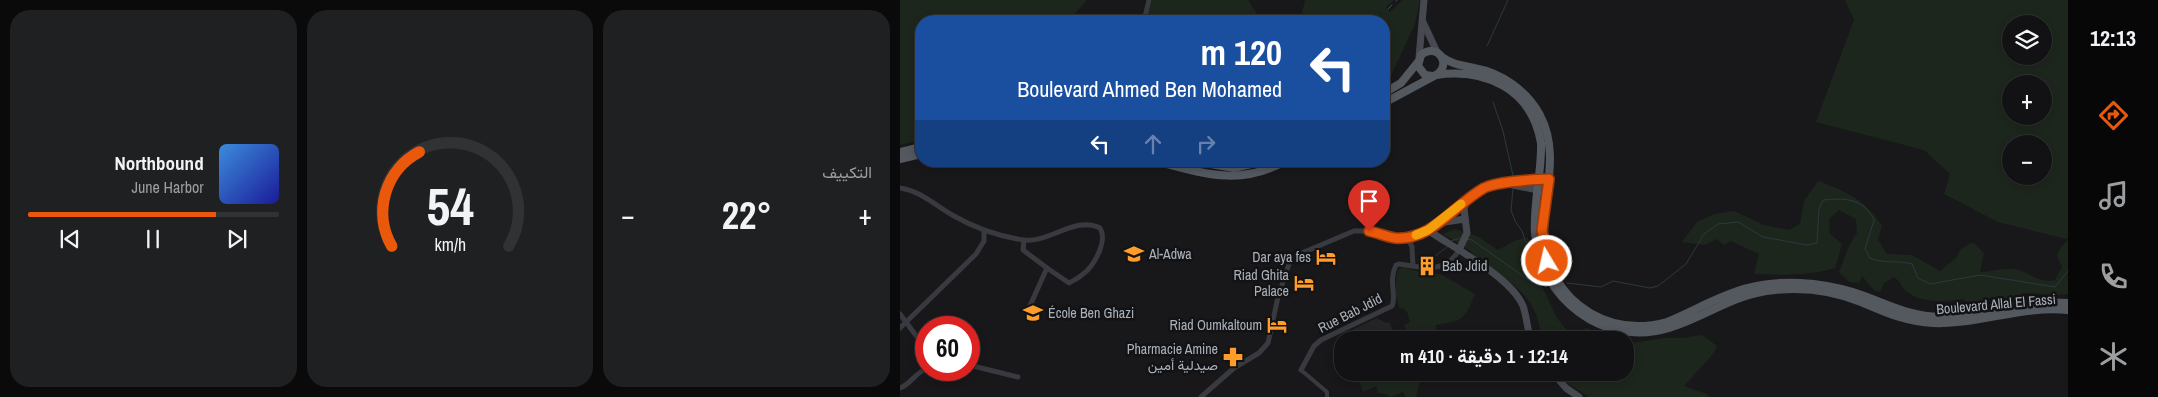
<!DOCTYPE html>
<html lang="ar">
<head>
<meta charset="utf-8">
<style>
	:root { --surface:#121214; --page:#1f2022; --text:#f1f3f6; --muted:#9c9ea0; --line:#313234; --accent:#ea580c }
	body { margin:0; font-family:"Archivo Narrow",Vazirmatn,sans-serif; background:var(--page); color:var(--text); direction:rtl; height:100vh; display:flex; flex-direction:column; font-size:19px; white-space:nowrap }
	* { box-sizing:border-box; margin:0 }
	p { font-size:16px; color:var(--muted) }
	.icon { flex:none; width:28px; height:28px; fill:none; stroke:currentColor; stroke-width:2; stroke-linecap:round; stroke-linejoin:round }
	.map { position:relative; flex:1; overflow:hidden; direction:ltr }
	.sheet { display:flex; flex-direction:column; gap:10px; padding:10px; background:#0a0a0b; width:900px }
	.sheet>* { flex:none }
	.banner { position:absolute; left:15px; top:15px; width:475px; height:152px; border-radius:20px; box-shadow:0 2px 8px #0003,0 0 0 1px var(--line); direction:rtl; background:#1a4fa0; color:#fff; overflow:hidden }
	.tools { position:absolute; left:1102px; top:15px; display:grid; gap:10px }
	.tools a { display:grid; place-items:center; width:50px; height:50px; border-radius:50%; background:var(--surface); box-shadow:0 2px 8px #0003,0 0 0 1px var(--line); font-size:25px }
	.speed { position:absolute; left:15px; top:316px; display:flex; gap:10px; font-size:25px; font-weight:700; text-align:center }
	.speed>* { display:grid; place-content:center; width:65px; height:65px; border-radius:50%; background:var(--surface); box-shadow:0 2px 8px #0003,0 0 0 1px var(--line); line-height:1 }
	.speed .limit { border:8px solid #d22; background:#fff; color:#111 }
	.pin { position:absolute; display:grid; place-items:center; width:42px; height:42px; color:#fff; margin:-51px -21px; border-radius:50% 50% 50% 0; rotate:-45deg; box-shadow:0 0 5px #0007 }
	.pin .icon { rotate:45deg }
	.me { position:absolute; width:55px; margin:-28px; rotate:351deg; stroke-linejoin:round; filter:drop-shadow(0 0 4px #0008) }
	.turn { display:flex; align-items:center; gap:18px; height:105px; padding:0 25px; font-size:22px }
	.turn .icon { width:65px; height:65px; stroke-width:2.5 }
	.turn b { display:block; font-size:35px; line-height:42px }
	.lanes { display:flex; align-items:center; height:48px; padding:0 25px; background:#0003; justify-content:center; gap:25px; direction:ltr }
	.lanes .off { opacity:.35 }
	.big { font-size:38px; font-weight:700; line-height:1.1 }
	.sheet .card { flex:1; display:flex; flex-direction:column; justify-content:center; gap:8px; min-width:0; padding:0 18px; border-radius:20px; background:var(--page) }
	.sheet .dial { align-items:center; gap:0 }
	.dial svg { height:130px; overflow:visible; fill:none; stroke:var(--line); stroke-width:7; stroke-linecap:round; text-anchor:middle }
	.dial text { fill:var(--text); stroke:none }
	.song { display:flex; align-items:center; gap:15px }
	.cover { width:60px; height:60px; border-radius:8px; background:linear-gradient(135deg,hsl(210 70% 55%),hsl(240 70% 35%)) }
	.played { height:5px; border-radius:2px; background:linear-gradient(90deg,var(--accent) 75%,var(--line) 75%) }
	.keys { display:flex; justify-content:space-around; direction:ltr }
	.heat { display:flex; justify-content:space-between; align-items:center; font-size:28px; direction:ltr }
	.sheet .tiles { flex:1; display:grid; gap:10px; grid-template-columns:repeat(3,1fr) }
	.trip { position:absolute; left:434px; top:331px; width:300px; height:50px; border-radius:20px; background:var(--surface); box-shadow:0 2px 8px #0003,0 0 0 1px var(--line); font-weight:700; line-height:50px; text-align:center; direction:rtl }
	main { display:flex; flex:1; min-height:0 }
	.tab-bar { display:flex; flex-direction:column; width:90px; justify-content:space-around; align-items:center; background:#070708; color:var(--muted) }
	.tab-bar .icon { width:35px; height:35px }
	.tab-bar .current { color:var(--accent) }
	.tab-bar b { font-size:22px; color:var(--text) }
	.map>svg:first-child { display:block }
	.built { fill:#242427 }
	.green { fill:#1d261d; fill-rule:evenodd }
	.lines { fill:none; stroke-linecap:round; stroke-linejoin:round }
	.stream { stroke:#2c3940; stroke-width:1 }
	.pedestrian { stroke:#383a40; stroke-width:4 }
	.minor { stroke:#383a40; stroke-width:5 }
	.secondary { stroke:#464a50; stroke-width:7 }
	.primary { stroke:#54585f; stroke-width:8 }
	.rail { stroke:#4b4f55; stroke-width:1; stroke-dasharray:6 5; stroke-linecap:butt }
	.route-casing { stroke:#983908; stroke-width:12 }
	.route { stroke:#ea580c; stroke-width:9 }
	.slow { stroke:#f59e0b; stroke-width:9 }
	.labels { text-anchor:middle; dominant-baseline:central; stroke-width:5; stroke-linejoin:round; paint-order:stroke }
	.poi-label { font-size:14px; fill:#a9b1bb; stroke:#131315; text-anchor:end }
	.street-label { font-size:14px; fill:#a9b1bb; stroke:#131315 }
</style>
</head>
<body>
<main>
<nav class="tab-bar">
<b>12:13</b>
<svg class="icon current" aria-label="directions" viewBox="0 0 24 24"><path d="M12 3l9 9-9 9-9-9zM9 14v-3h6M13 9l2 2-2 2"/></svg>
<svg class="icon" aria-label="music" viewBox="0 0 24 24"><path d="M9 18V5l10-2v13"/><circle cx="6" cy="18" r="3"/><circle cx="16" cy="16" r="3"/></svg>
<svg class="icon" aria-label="phone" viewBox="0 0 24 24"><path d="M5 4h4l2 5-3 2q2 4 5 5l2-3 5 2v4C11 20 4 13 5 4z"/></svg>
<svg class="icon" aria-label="climate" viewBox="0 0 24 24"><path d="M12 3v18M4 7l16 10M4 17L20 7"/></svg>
</nav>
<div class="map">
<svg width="1168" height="397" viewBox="0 0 1168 397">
	<rect width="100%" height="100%" fill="#18181a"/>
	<polygon class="built" points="477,318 486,323 489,322 498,340 442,340 442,346 439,336"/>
	<g class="green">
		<polygon points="0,0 187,0 168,21 21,21 21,140 0,145"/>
		<polygon points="252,0 348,0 360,19 372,21 245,21"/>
		<polygon points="405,0 494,0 486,7 490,12 503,0 520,0 515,24 486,86 484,87 484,21 390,21 402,13"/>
		<path d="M945 0H1168V237L1166 239 1098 222 1044 194 1050 174 1024 150 916 122 954 20ZM1111 24H1144V56H1111ZM1111 84H1144V116H1111ZM1111 144H1144V176H1111Z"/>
		<path d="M918 181C946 191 966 200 982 226L978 240 987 254 1012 255 1040 271 1056 258 1061 249 1073 242 1084 253 1080 272C1091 272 1103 268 1113 269 1129 270 1136 284 1155 280L1162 267 1157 255 1161 247 1168 240V294L1157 295 1123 293 1118 299 1092 297 1071 305 1063 299C1047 302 1021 303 1007 292 1001 288 1001 281 994 277L984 283 980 292 974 290 962 276 959 283 949 282 939 272 949 246 957 233 956 219 939 210 929 219 930 234 942 244 935 268C908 276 882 275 854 274L859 254 831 241 824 245 817 239 805 245 782 242 797 222 814 214 834 211 864 225 889 230 900 224 904 201Z"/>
		<path d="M555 229 577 236 598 250 614 241 628 237 632 265 657 318 670 334 687 328 704 338V340H641C640 301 616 286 587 265 581 261 575 255 569 250 561 244 551 239 543 234Z"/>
		<path d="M503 267 527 274V271L542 275 575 294C563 321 565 320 536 325L534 340H510L504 325 510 322 507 312 503 308 500 309C494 295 495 284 498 270Z"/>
		<polygon points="802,335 817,346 812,355 784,386 807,394 809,397 689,397 669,384 659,373 725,372 726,344 764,338 783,338"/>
		<polygon points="465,373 465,372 522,373 516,397 506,397 503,392 491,397 485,394 478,393 476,386 463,392 459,380"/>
	</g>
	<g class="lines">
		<g class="stream">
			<polyline points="587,46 608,0"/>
			<polyline points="593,102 603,131 614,180"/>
			<polyline points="613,189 611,210 615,221 622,231 633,263 633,282"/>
			<polyline points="567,239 572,240 633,283"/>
			<polyline points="551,241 561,238"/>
			<polyline points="519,255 531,259 547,247"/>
			<path d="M667 283 701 287 713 281 750 288 758 286 786 264 804 234 818 224 838 222 863 237 907 245 917 243 919 209 923 200C946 198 963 198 974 220L965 249 970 258C983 264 998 260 1012 264L1018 278 1030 284 1080 275 1155 287 1168 271"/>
		</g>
		<polyline class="pedestrian" points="401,370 427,392 427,397"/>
		<g class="minor">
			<polyline points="244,21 249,0"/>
			<path d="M0 188C21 191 36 206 54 216 75 228 98 236 123 240 148 244 176 215 200 228 208 241 194 266 183 274 179 278 174 280 169 283L147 268"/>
			<polyline points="508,237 512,247 513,266"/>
			<polyline points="124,240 123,250 147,268 128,310"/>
			<path d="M528 268C544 267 551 263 559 250"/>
			<polyline points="0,314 26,349"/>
			<polyline points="0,328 76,254 84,241 84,231"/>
			<polyline points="69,365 118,377"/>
			<path d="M401 370 414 346 421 340 492 306C497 297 488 281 496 265L499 264 526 268"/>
			<path d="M0 388C10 385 15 373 26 369"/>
			<polyline points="301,397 334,368 359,353 368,343 378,297 389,264 397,255 454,231 469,231 502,238 529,231"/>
		</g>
		<g class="secondary">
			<polyline points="523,22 537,52"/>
			<polyline points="519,58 524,0"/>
			<polyline points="613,185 647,192"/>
			<polyline points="538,223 565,219"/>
			<polyline points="559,250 567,233 564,209 567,200"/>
			<path d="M631 340C627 329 627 317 623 306 611 277 554 248 529 231L555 209 586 187 649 179"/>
			<polyline points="652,372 666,388 679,397"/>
		</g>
		<g class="primary">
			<path d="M542 57C553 65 562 65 574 68 602 73 626 90 640 115 668 168 625 225 656 278 664 293 675 304 690 313 714 327 741 329 767 322 794 311 820 295 848 288 881 279 920 282 953 292 982 301 1008 317 1040 317 1082 316 1125 299 1168 303"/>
			<path d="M536 75C586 68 632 89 641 143 642 173 633 203 635 233 640 299 704 348 769 328 808 316 832 294 875 290 904 287 934 291 961 302 985 312 1006 322 1033 323 1078 325 1123 305 1168 310"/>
			<polyline points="484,93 501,83 518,62"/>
			<path d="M484 103 536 75C553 64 537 42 521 55L518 66 525 75 533 76"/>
			<polyline points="0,152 21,147"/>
			<polyline points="0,159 21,154"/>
			<path d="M255 161C302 173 340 187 385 161"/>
			<polyline points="293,161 334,168 364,161"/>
		</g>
		<polyline class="rail" points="488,9 497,0"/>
	</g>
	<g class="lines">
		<defs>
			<path id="route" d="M469 231C478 233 487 237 495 238 532 241 555 204 584 188 598 181 632 180 649 179L642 230 647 261"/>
		</defs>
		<use href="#route" class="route-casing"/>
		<use href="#route" class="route"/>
		<polyline class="slow" points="516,235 528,230 561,204"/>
	</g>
	<defs>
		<symbol id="school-bare" viewBox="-9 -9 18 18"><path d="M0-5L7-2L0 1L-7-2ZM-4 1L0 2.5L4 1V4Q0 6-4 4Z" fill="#ff9d2b" stroke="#131315" stroke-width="2.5" paint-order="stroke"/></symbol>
		<symbol id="hotel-bare" viewBox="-9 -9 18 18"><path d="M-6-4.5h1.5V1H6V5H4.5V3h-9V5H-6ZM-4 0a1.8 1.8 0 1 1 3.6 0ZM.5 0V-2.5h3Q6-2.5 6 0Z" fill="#ff9d2b" stroke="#131315" stroke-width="2.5" paint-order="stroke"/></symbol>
		<symbol id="building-bare" viewBox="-9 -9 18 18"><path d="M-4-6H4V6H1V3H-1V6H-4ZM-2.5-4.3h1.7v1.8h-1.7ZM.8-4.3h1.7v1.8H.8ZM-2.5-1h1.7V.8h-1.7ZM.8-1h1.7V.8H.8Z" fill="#ff9d2b" stroke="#131315" stroke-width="2.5" paint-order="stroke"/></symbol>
		<symbol id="pharmacy-bare" viewBox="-9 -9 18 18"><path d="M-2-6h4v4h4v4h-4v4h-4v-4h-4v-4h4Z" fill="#ff9d2b" stroke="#131315" stroke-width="2.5" paint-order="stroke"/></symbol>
	</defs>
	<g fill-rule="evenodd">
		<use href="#school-bare" x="220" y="240" width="28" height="28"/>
		<use href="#hotel-bare" x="412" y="243" width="28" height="28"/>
		<use href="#building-bare" x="513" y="252" width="28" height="28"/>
		<use href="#hotel-bare" x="390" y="269" width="28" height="28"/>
		<use href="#school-bare" x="119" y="299" width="28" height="28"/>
		<use href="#hotel-bare" x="363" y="311" width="28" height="28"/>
		<use href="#pharmacy-bare" x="319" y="343" width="28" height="28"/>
	</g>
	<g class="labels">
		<g class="poi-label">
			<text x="249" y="254" text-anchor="start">Al-Adwa</text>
			<text x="411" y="257">Dar aya fes</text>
			<text x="542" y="266" text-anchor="start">Bab Jdid</text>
			<text x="389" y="275">Riad Ghita<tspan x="389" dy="16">Palace</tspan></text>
			<text x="148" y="313" text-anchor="start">École Ben Ghazi</text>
			<text x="362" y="325">Riad Oumkaltoum</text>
			<text x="318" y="349">Pharmacie Amine<tspan x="318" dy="16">صيدلية أمين</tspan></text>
		</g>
		<g class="street-label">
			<text transform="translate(1096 304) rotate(-5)">Boulevard Allal El Fassi</text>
			<text transform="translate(450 313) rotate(-27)">Rue Bab Jdid</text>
		</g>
	</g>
</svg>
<div class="tools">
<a><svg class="icon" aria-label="layers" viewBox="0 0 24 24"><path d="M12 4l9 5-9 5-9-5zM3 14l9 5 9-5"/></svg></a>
<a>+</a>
<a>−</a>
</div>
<div class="speed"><div class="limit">60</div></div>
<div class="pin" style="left:469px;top:231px;background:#d93025"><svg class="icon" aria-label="arrive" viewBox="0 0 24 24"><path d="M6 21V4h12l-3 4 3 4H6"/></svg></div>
<svg class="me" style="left:647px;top:261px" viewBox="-20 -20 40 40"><circle r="17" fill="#ea580c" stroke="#fff" stroke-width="3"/><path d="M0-11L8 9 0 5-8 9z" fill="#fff"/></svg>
<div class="trip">12:14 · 1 دقيقة · 410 m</div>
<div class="banner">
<div class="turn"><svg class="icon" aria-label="left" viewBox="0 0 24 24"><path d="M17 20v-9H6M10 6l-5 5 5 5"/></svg><div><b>120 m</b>Boulevard Ahmed Ben Mohamed</div></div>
<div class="lanes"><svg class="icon" aria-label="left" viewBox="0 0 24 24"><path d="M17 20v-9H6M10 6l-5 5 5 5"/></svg><svg class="icon off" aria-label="ahead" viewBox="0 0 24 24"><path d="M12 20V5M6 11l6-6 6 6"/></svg><svg class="icon off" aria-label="right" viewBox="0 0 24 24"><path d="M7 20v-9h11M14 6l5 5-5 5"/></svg></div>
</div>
</div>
<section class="sheet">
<div class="tiles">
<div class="card"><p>التكييف</p>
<div class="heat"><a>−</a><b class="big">22°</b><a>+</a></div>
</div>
<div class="card dial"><svg viewBox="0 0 100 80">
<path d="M14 69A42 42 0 1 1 86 69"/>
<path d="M14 69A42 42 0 0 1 31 11" stroke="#ea580c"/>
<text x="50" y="56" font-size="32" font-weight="700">54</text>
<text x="50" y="72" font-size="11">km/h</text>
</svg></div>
<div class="card">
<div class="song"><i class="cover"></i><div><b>Northbound</b><p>June Harbor</p></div></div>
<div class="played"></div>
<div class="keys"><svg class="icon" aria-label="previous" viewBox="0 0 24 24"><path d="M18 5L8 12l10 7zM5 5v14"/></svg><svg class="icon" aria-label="pause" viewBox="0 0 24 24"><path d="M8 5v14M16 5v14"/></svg><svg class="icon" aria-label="next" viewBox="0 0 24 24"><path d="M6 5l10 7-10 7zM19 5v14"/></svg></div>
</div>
</div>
</section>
</main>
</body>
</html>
